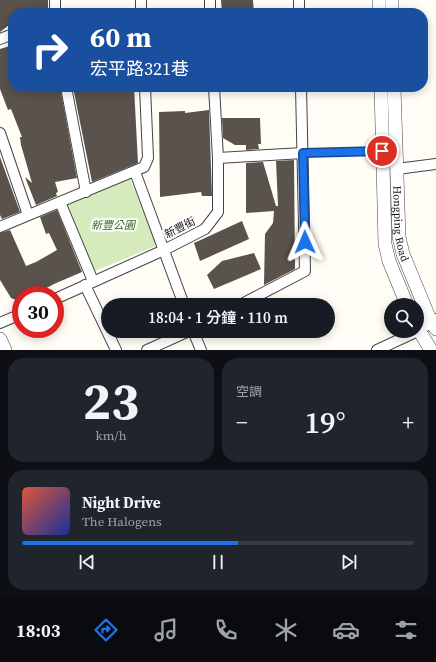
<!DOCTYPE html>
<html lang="zh-TW">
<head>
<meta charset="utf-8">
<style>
	:root { --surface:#171b24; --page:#20242c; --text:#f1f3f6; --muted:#9ea1a6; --line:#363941; --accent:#1a73e8 }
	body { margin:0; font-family:"Source Serif 4","Noto Sans TC",serif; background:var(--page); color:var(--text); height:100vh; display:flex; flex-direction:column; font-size:15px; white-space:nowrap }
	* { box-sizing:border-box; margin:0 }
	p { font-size:13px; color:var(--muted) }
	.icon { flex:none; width:22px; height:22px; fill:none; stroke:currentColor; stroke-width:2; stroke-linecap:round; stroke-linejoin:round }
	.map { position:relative; height:350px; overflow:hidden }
	.drawer { display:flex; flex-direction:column; gap:8px; padding:8px; background:#0d0f14; flex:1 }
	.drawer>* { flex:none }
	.banner { position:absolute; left:8px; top:8px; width:420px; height:84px; border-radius:16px; box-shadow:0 2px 10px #0003; background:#1a4fa0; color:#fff; overflow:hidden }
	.buttons { position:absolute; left:384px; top:298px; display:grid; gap:8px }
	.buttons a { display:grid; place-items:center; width:40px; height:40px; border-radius:50%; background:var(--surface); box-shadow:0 2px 10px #0003; font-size:20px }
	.speed { position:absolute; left:12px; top:286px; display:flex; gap:8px; font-size:20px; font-weight:700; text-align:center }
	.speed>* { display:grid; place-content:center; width:52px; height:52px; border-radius:50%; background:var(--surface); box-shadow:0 2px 10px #0003; line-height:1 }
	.speed .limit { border:6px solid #d22; background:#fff; color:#111 }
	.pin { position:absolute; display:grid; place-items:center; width:34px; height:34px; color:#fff; margin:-17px; border:2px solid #fff; border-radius:50%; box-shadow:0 1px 4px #0007 }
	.me { position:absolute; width:44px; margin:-22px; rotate:359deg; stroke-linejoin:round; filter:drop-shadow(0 0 3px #0008) }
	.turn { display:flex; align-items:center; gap:14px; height:84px; padding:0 16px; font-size:18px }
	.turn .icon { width:52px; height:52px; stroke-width:2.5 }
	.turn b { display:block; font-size:28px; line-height:34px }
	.big { font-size:30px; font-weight:600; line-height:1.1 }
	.drawer .widget { flex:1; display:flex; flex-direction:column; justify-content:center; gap:6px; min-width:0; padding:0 14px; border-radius:16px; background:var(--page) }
	.drawer .dial { align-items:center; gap:0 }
	.dial b { font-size:52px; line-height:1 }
	.song { display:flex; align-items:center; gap:12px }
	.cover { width:48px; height:48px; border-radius:6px; background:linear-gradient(135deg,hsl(10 70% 55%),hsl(230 70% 35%)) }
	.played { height:4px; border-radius:2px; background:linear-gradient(90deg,var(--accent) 55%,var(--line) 55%) }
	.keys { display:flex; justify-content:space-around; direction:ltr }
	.heat { display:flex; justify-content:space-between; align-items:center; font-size:22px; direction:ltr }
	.drawer .tiles { flex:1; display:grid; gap:8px; grid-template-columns:1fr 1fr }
	.widget:last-child { grid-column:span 2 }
	.trip { position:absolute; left:101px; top:298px; width:234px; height:40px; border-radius:20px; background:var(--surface); box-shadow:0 2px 10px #0003; font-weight:600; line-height:40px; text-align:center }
	.tab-bar { display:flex; height:64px; justify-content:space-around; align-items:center; background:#090b0e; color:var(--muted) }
	.tab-bar .icon { width:28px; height:28px }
	.tab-bar .current { color:var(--accent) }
	.tab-bar b { font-size:18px; color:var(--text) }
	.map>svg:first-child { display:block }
	.green { fill:#d5ebbd }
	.building { fill:#5a524d }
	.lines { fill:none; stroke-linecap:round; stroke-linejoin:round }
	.service-casing { stroke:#444; stroke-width:6 }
	.minor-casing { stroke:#444; stroke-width:12 }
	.tertiary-casing { stroke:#444; stroke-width:14 }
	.service { stroke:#fff; stroke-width:5 }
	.minor { stroke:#fff; stroke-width:10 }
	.tertiary { stroke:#fff; stroke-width:13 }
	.route-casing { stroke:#114b97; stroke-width:10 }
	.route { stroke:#1a73e8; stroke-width:7 }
	.labels { text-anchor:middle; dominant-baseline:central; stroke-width:4; stroke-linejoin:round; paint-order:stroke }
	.street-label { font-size:11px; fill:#111; stroke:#fff }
	.park-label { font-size:11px; font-style:italic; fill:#2f6b1f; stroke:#fff }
</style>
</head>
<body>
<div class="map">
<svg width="436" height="350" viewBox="0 0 436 350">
	<rect width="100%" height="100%" fill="#fffdf5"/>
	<polygon class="green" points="130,179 158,245 95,271 67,206"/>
	<g class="building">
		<polygon points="0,0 48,0 48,13 13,13 13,22 0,32"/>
		<polygon points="221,0 253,0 254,13 222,13"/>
		<polygon points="13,45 13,87 60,87 77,178 55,182 58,192 56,193 57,196 36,205 25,177 32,183 21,145 20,137 22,137 11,109 8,110 0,89 0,49"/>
		<polygon points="73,87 134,87 138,163 92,182"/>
		<polygon points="209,110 212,196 202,196 201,192 160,197 159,112 185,111 185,113"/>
		<polygon points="222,118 260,118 261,144 258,144 259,149 246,150 246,145 235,145 223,138"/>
		<polygon points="0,157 20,212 2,219 0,215"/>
		<polygon points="294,160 295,269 264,285 265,234 273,223 274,211 246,213 246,163 263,162 276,206 278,206 276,161"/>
		<polygon points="57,210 82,272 54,284 39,292 31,295 21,295 21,302 11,298 0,280 0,233 10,230 26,266 36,262 57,250 49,233 46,234 40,217"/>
		<polygon points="242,221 249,239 200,261 194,243"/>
		<polygon points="254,253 261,269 214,289 207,275 222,261"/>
	</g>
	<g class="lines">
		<defs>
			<polyline id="service" points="303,153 382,151"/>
			<g id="minor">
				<polyline points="55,0 55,13"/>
				<polyline points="141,0 141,13"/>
				<polyline points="210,0 210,13"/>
				<polyline points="299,0 299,13"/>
				<polyline points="0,39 13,34"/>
				<polyline points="66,87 86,192"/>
				<polyline points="0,133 28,215"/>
				<polyline points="218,158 303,153"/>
				<polyline points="393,163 397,169 436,164"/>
				<polyline points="135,172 184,305"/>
				<polyline points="60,202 93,281"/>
				<polyline points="0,227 144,167 148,158 145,87"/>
				<polyline points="85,285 116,350"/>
				<polyline points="55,299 164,250 205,229 218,212 218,158 214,87"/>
				<polyline points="240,305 305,271 301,87"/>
				<polyline points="0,323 21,314"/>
				<polyline points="193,331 201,350"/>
				<polyline points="147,350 189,331"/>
				<polyline points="377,350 418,331 436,319"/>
			</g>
			<g id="tertiary">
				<polyline points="379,0 379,13"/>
				<polyline points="392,0 392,13"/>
				<polyline points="381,87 385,244 389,261 407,305"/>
				<path id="s1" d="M394 87 399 237 403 254 431 322 436 329"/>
				<polyline points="417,327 431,350"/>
				<polyline points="0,339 5,350"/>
			</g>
		</defs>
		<use href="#service" class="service-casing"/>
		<use href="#minor" class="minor-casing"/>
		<use href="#tertiary" class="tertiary-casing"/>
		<use href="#service" class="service"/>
		<use href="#minor" class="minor"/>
		<use href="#tertiary" class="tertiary"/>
	</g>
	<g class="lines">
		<defs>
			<polyline id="route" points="305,242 303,153 382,151"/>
		</defs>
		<use href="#route" class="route-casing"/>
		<use href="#route" class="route"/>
	</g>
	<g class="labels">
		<g class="street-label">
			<text stroke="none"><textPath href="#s1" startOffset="137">Hongping Road</textPath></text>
			<text transform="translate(180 228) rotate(-27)">新豐街</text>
		</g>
		<g class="park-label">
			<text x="113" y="225">新豐公園</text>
		</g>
	</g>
</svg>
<div class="buttons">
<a><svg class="icon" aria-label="search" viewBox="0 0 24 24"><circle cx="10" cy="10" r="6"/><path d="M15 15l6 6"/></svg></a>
</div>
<div class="speed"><div class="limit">30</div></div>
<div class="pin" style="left:382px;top:151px;background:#d93025"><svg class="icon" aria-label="arrive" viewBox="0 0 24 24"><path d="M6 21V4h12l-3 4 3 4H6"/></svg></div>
<svg class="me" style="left:305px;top:242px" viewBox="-20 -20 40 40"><path d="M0-17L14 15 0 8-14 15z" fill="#1a73e8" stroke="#fff" stroke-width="4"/></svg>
<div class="trip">18:04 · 1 分鐘 · 110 m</div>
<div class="banner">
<div class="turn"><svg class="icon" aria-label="right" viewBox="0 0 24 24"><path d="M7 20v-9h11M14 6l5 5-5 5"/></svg><div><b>60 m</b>宏平路321巷</div></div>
</div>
</div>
<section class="drawer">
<div class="tiles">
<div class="widget dial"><b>23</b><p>km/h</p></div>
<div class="widget"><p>空調</p>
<div class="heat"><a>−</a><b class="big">19°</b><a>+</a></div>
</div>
<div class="widget">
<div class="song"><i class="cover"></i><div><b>Night Drive</b><p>The Halogens</p></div></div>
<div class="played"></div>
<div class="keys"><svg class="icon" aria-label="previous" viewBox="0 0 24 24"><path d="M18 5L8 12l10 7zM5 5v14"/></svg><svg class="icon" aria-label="pause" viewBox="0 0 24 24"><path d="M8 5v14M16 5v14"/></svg><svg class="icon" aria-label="next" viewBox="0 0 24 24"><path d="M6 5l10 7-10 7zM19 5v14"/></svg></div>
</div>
</div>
</section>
<nav class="tab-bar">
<b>18:03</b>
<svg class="icon current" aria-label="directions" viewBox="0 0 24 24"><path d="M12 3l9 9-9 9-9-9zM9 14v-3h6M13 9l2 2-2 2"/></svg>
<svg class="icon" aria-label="music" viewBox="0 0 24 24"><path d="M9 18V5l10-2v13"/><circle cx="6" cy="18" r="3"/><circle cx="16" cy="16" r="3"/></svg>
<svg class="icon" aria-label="phone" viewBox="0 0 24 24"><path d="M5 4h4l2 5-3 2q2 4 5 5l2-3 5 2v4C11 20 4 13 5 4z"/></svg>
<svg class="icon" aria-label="climate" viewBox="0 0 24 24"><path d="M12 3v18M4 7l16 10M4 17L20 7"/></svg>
<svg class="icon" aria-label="car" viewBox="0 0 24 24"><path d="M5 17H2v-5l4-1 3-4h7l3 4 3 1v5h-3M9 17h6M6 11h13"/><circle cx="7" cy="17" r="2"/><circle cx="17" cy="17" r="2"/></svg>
<svg class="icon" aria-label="filters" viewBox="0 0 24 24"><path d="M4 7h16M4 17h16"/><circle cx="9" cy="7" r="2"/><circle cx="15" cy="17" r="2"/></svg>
</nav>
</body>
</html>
